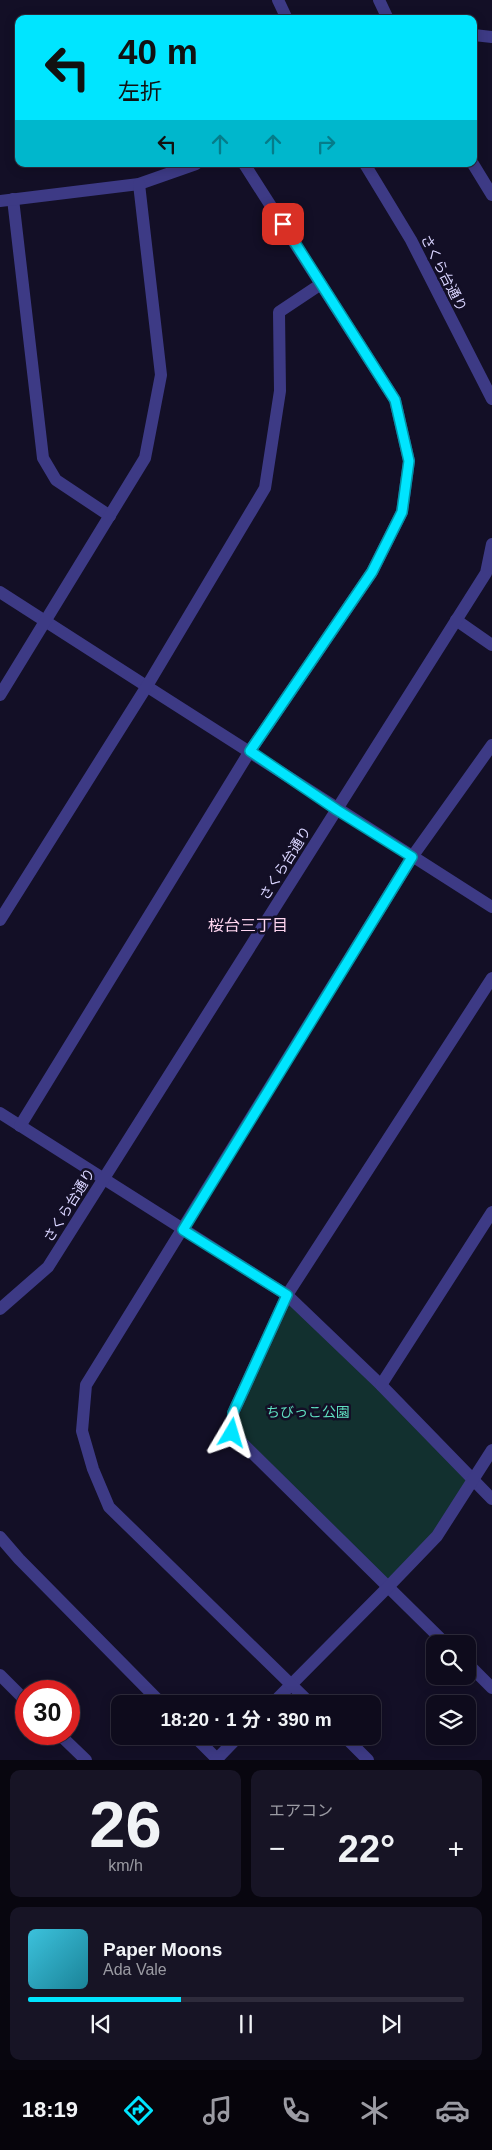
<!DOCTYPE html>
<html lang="ja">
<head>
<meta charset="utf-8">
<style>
	:root { --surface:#0e0b1c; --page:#171425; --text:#f1f3f6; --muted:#9b9ba3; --line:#2e2b3b; --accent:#00e5ff }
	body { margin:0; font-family:Arial,"Noto Sans JP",sans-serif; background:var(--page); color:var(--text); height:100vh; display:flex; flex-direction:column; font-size:19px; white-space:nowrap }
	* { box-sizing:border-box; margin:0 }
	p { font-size:16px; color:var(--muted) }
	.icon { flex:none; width:28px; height:28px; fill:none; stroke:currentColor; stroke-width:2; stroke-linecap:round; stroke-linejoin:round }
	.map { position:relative; height:1760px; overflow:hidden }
	.side { display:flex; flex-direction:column; gap:10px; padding:10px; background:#08060f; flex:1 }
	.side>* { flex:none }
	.top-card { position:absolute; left:15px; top:15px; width:462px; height:152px; border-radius:10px; box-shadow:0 2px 12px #0003,0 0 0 1px var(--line); background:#00e5ff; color:#111; overflow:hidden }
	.buttons { position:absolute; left:426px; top:1635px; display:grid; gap:10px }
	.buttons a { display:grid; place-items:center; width:50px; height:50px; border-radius:10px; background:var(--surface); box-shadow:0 2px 12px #0003,0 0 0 1px var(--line); font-size:25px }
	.speed { position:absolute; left:15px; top:1680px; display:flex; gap:10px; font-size:25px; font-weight:700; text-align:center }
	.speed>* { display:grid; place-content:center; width:65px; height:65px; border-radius:50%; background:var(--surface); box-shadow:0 2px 12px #0003,0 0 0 1px var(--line); line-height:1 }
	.speed .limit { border:8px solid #d22; background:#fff; color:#111 }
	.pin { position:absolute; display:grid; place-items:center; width:42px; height:42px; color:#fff; margin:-21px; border-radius:10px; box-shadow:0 2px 8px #0006 }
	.me { position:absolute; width:55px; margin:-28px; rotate:7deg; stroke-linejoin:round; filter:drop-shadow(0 0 4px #0008) }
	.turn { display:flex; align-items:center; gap:18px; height:105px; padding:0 20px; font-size:22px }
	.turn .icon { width:65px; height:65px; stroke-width:2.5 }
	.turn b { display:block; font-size:35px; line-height:42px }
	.lanes { display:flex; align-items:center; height:48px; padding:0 20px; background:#0003; justify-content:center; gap:25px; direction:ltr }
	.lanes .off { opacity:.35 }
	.big { font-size:38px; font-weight:700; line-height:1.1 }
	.side .card { flex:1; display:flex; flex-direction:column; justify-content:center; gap:8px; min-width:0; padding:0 18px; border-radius:10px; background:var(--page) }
	.side .dial { align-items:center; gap:0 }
	.dial b { font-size:65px; line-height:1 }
	.song { display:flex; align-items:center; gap:15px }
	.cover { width:60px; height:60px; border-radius:8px; background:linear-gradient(135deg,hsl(190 70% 55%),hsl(190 70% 35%)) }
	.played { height:5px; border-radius:2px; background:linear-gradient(90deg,var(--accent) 35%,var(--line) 35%) }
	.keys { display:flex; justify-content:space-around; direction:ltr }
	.heat { display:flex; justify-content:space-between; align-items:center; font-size:28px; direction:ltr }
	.side .tiles { flex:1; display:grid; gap:10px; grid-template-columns:1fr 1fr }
	.card:last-child { grid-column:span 2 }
	.trip { position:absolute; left:111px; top:1695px; width:270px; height:50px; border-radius:10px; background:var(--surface); box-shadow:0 2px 12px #0003,0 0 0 1px var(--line); font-weight:700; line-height:50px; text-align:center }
	.tab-bar { display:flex; height:80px; justify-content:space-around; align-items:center; background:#06040b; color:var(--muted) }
	.tab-bar .icon { width:35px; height:35px }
	.tab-bar .current { color:var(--accent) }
	.tab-bar b { font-size:22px; color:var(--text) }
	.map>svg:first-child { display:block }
	.green { fill:#12302f }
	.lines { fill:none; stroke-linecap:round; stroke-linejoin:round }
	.minor { stroke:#3d3a85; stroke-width:12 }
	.route-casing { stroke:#0095a6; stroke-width:12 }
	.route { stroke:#00e5ff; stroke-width:9 }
	.labels { text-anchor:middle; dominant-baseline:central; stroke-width:5; stroke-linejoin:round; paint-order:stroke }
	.street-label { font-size:14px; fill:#d9d4ff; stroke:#130f26 }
	.park-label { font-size:14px; fill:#5fe0c0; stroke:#130f26 }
	.quarter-label { font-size:16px; fill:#ffd6f0; stroke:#130f26 }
</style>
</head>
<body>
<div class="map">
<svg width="492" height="1760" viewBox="0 0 492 1760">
	<rect width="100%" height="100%" fill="#130f26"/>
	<polygon class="green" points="287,1295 472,1481 437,1536 388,1587 232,1433"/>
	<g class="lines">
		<g class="minor">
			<polyline points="278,0 287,19"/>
			<polyline points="379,0 388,19"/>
			<polyline points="474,35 492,37"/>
			<polyline points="365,164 411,240 492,399"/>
			<polyline points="473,164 492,195"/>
			<polyline points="13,199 43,458 56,480 110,516"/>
			<polyline points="0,201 139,184 196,164"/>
			<path d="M0 592C164 697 327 803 492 907"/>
			<polyline points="456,620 492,645"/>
			<polyline points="0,695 145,458 161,375 139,184"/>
			<polyline points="0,920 147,686 265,488 280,391 279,312 321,284"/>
			<polyline points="0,1113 287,1295 381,1385 492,1499"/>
			<polyline points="20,1126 250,751 372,572 402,512 409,461 395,400 244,164"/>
			<polyline points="0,1309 48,1267 486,573 492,544"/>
			<polyline points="381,1385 492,1212"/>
			<polyline points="0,1537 19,1559 162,1704"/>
			<polyline points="446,1644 232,1433 233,1413 287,1295 492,978"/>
			<polyline points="468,1664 492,1688"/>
			<polyline points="0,1675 26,1701"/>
			<polyline points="272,1704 388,1587 437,1536 492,1450"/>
			<polyline points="311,1704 109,1507 93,1469 82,1431 86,1385 412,857 492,745"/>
			<polyline points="59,1734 86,1760"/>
			<polyline points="194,1736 218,1760"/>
			<polyline points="344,1736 368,1760"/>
			<polyline points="216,1760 239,1736"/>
		</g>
	</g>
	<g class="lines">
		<defs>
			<polyline id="route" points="232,1433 233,1413 287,1295 183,1230 412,857 337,810 250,751 372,572 402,512 409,461 395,400 283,224"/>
		</defs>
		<use href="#route" class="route-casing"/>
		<use href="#route" class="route"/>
	</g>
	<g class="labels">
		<g class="street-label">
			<text transform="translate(444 273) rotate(63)">さくら台通り</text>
			<text transform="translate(285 863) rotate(-58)">さくら台通り</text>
			<text transform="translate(69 1205) rotate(-58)">さくら台通り</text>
		</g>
		<g class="park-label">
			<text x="308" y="1412">ちびっこ公園</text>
		</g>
		<g class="quarter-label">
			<text x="248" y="925">桜台三丁目</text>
		</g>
	</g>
</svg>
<div class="buttons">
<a><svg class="icon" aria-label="search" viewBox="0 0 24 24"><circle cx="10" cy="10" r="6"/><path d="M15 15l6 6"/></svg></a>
<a><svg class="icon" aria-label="layers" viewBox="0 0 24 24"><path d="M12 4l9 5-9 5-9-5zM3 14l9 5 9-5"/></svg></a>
</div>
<div class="speed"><div class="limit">30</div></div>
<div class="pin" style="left:283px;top:224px;background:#d93025"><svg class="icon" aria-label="arrive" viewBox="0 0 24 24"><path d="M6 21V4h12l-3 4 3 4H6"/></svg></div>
<svg class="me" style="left:232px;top:1433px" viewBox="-20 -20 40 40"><path d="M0-17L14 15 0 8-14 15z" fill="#00e5ff" stroke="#fff" stroke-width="4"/></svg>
<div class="trip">18:20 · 1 分 · 390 m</div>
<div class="top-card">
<div class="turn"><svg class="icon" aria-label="left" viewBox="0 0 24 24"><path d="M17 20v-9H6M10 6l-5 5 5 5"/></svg><div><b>40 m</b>左折</div></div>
<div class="lanes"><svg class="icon" aria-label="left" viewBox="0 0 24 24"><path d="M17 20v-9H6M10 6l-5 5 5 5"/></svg><svg class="icon off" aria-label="ahead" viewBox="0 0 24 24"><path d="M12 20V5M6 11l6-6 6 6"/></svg><svg class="icon off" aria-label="ahead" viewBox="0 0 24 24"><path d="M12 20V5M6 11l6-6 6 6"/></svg><svg class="icon off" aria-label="right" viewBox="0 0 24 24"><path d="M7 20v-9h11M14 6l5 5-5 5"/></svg></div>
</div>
</div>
<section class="side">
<div class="tiles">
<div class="card dial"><b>26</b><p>km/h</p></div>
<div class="card"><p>エアコン</p>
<div class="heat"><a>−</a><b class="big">22°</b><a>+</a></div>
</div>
<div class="card">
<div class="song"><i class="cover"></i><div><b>Paper Moons</b><p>Ada Vale</p></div></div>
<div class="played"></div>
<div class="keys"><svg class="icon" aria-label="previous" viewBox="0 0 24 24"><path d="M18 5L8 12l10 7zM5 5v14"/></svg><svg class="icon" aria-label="pause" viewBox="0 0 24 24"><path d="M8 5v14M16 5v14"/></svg><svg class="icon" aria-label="next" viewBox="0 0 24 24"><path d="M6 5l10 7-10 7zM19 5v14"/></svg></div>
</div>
</div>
</section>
<nav class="tab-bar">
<b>18:19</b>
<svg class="icon current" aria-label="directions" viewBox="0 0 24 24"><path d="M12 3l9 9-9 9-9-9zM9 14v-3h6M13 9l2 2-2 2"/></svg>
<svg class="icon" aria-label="music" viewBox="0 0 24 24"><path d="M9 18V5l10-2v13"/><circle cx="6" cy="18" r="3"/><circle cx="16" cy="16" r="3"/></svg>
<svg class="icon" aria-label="phone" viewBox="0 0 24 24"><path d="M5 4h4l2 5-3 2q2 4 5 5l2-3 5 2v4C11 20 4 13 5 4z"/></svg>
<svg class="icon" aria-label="climate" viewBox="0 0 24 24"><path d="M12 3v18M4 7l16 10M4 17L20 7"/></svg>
<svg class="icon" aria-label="car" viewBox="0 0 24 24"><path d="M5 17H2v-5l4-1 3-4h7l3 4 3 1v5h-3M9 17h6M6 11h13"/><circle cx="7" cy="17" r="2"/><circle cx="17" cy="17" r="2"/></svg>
</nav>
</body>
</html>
